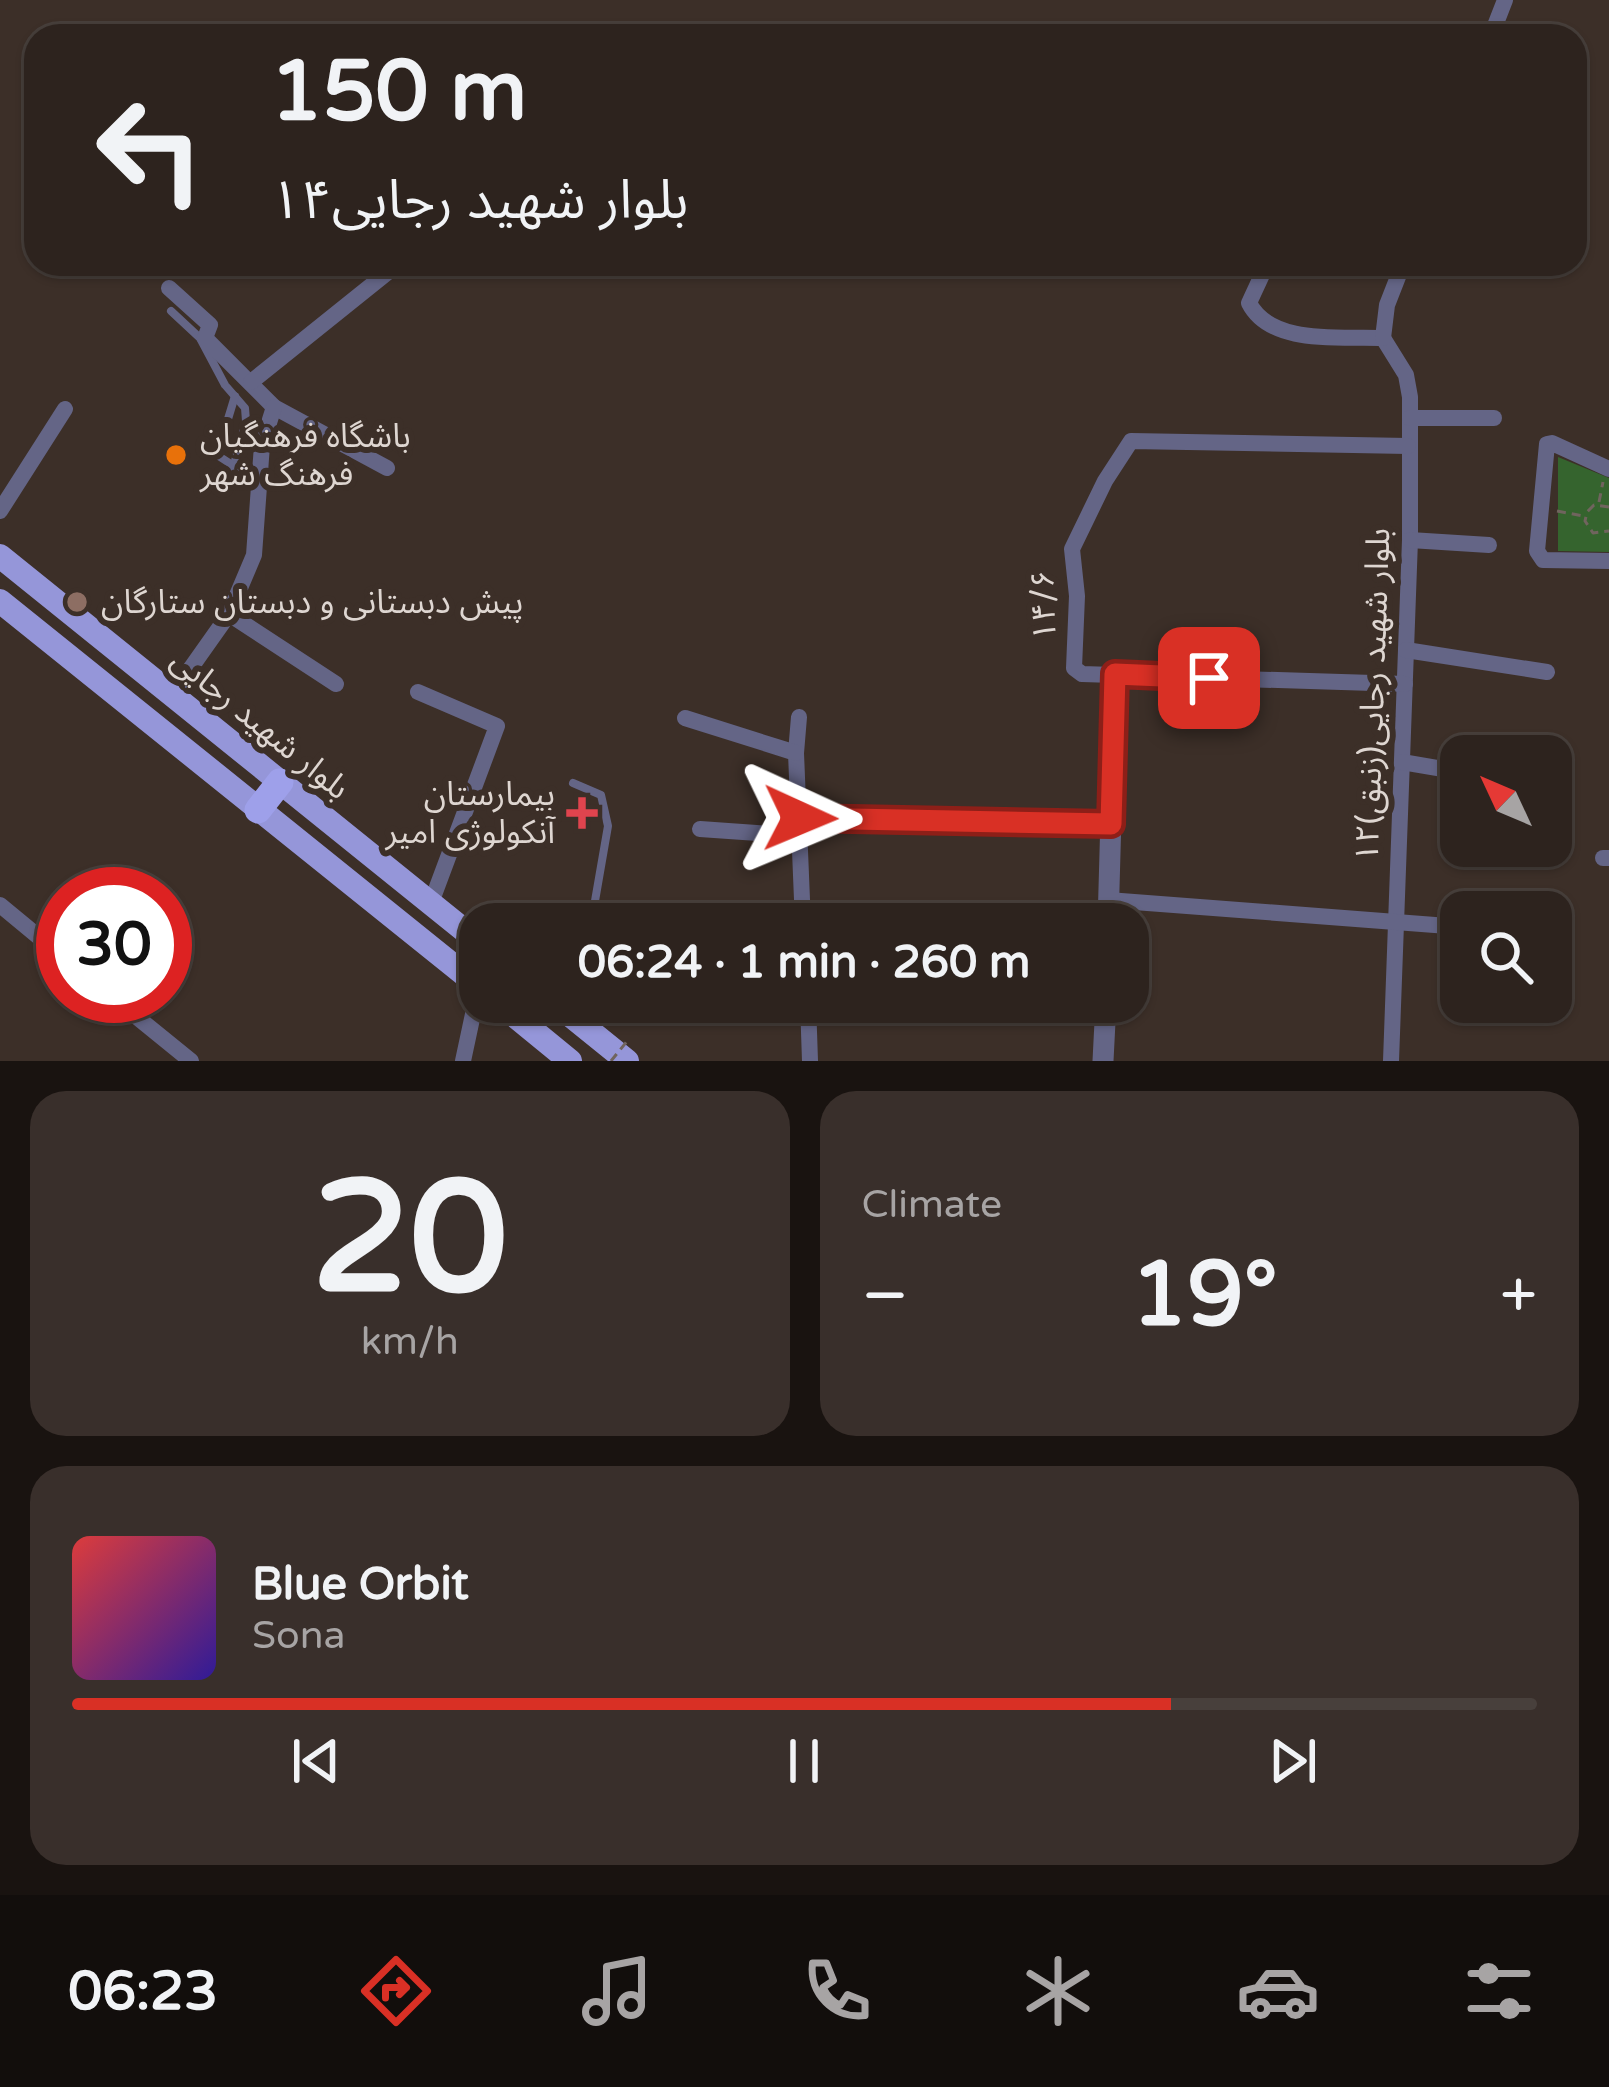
<!DOCTYPE html>
<html lang="en">
<head>
<meta charset="utf-8">
<style>
	:root { --surface:#2d231e; --page:#392f2b; --text:#f1f3f6; --muted:#a7a4a4; --line:#48403c; --accent:#d93025 }
	body { margin:0; font-family:"Varela Round","Noto Sans Arabic",sans-serif; background:var(--page); color:var(--text); height:100vh; display:flex; flex-direction:column; font-size:45px; white-space:nowrap }
	* { box-sizing:border-box; margin:0 }
	p { font-size:39px; color:var(--muted) }
	.icon { flex:none; width:66px; height:66px; fill:none; stroke:currentColor; stroke-width:2; stroke-linecap:round; stroke-linejoin:round }
	.map { position:relative; height:1061px; overflow:hidden }
	.details { display:flex; flex-direction:column; gap:30px; padding:30px; background:#191310; flex:1 }
	.details>* { flex:none }
	.hud { position:absolute; left:24px; top:24px; width:1563px; height:252px; border-radius:36px; box-shadow:0 3px 9px #0004,0 0 0 3px var(--line); background:#2d231e; color:var(--text); overflow:hidden }
	.needle { width:78px; rotate:314deg }
	.tools { position:absolute; left:1440px; top:735px; display:grid; gap:24px }
	.tools a { display:grid; place-items:center; width:132px; height:132px; border-radius:24px; background:var(--surface); box-shadow:0 3px 9px #0004,0 0 0 3px var(--line); font-size:60px }
	.speed { position:absolute; left:36px; top:867px; display:flex; gap:24px; font-size:60px; font-weight:700; text-align:center }
	.speed>* { display:grid; place-content:center; width:156px; height:156px; border-radius:50%; background:var(--surface); box-shadow:0 3px 9px #0004,0 0 0 3px var(--line); line-height:1 }
	.speed .limit { border:18px solid #d22; background:#fff; color:#111 }
	.pin { position:absolute; display:grid; place-items:center; width:102px; height:102px; color:#fff; margin:-51px; border-radius:24px; box-shadow:0 6px 18px #0006 }
	.me { position:absolute; width:132px; margin:-66px; rotate:91deg; stroke-linejoin:round; filter:drop-shadow(0 0 9px #0008) }
	.turn { display:flex; align-items:center; gap:42px; height:252px; padding:0 48px; font-size:54px }
	.turn .icon { width:156px; height:156px; stroke-width:2.5 }
	.turn b { display:block; font-size:84px; line-height:102px }
	.big { font-size:90px; font-weight:700; line-height:1.1 }
	.details .card { flex:1; display:flex; flex-direction:column; justify-content:center; gap:18px; min-width:0; padding:0 42px; border-radius:36px; background:var(--page) }
	.details .dial { align-items:center; gap:0 }
	.dial b { font-size:156px; line-height:1 }
	.song { display:flex; align-items:center; gap:36px }
	.cover { width:144px; height:144px; border-radius:18px; background:linear-gradient(135deg,hsl(0 70% 55%),hsl(250 70% 35%)) }
	.played { height:12px; border-radius:6px; background:linear-gradient(90deg,var(--accent) 75%,var(--line) 75%) }
	.keys { display:flex; justify-content:space-around; direction:ltr }
	.heat { display:flex; justify-content:space-between; align-items:center; font-size:66px; direction:ltr }
	.details .tiles { flex:1; display:grid; gap:30px; grid-template-columns:1fr 1fr }
	.card:last-child { grid-column:span 2 }
	.trip { position:absolute; left:459px; top:903px; width:690px; height:120px; border-radius:36px; background:var(--surface); box-shadow:0 3px 9px #0004,0 0 0 3px var(--line); font-weight:700; line-height:120px; text-align:center }
	.dock { display:flex; height:192px; justify-content:space-around; align-items:center; background:#120e0c; color:var(--muted) }
	.dock .icon { width:84px; height:84px }
	.dock .selected { color:var(--accent) }
	.dock b { font-size:54px; color:var(--text) }
	.map>svg:first-child { display:block }
	.green { fill:#35642e }
	.lines { fill:none; stroke-linecap:round; stroke-linejoin:round }
	.path { stroke:#70645e; stroke-width:3; stroke-dasharray:9 6; stroke-linecap:butt }
	.service { stroke:#646586; stroke-width:8 }
	.minor { stroke:#646586; stroke-width:16 }
	.tertiary { stroke:#646586; stroke-width:21 }
	.primary { stroke:#9596d9; stroke-width:24 }
	.trunk { stroke:#9ea0ea; stroke-width:27 }
	.path-bridge { stroke:#70645e; stroke-width:3; stroke-dasharray:9 6; stroke-linecap:butt }
	.route-casing { stroke:#8d1f18; stroke-width:30 }
	.route { stroke:#d93025; stroke-width:21 }
	.food-dot { fill:#e8710a; stroke:#3c2f28; stroke-width:4.5 }
	.education-dot { fill:#8d6e63; stroke:#3c2f28; stroke-width:4.5 }
	.health-dot { fill:#e0444e; stroke:#3c2f28; stroke-width:4.5 }
	.labels { text-anchor:middle; dominant-baseline:central; stroke-width:12; stroke-linejoin:round; paint-order:stroke }
	.poi-label { font-size:33px; fill:#ded6d1; stroke:#3c2f28; text-anchor:start }
	.street-label { font-size:33px; fill:#ded6d1; stroke:#3c2f28 }
</style>
</head>
<body>
<div class="map">
<svg width="1609" height="1061" viewBox="0 0 1609 1061">
	<rect width="100%" height="100%" fill="#3c2f28"/>
	<polygon class="green" points="1558,457 1609,478 1609,552 1558,551"/>
	<g class="lines">
		<g class="path">
			<polyline points="1599,502 1603,482"/>
			<polyline points="1609,507 1594,505 1587,512 1585,521 1593,533 1609,531"/>
			<polyline points="1557,511 1583,516"/>
		</g>
		<g class="service">
			<polyline points="171,311 200,338 225,385 245,408 246,421 233,468"/>
			<polyline points="235,396 217,455 257,481"/>
			<polyline points="573,783 601,795 608,826 591,924"/>
		</g>
		<g class="minor">
			<polyline points="1491,36 1505,0"/>
			<path d="M1267 264 1249 303C1271 346 1342 336 1383 338"/>
			<polyline points="169,288 210,325 205,338 274,407 387,468"/>
			<polyline points="1383,338 1406,375 1410,397 1410,540 1391,1061"/>
			<polyline points="1383,338 1387,305 1403,264"/>
			<polyline points="251,382 398,264"/>
			<polyline points="1410,418 1494,418"/>
			<polyline points="1609,469 1552,443 1547,444 1537,551 1543,560 1609,561"/>
			<polyline points="0,511 65,409"/>
			<polyline points="1410,540 1489,545"/>
			<polyline points="229,614 336,684"/>
			<polyline points="1406,650 1547,672"/>
			<polyline points="1405,684 1082,674 1074,668 1077,596 1072,549 1105,481 1131,441 1408,446"/>
			<polyline points="418,692 497,726 431,903"/>
			<polyline points="171,696 229,614 254,555 262,445 274,407"/>
			<polyline points="799,717 796,753 803,924"/>
			<polyline points="685,718 796,753"/>
			<polyline points="1402,762 1461,772"/>
			<polyline points="800,817 1111,824"/>
			<polyline points="700,829 799,836"/>
			<polyline points="1603,858 1609,858"/>
			<polyline points="1108,900 1461,927"/>
			<polyline points="0,905 63,957"/>
			<polyline points="690,923 702,924"/>
			<polyline points="111,996 191,1061"/>
			<polyline points="808,1002 810,1061"/>
			<polyline points="808,1008 1105,1014"/>
			<polyline points="463,1061 479,986"/>
		</g>
		<g class="tertiary">
			<polyline points="1108,924 1115,674"/>
			<polyline points="1103,1061 1106,1002"/>
		</g>
		<g class="primary">
			<polyline points="0,556 480,943"/>
			<polyline points="0,601 480,987"/>
			<polyline points="498,1002 570,1061"/>
			<polyline points="554,1002 627,1061"/>
		</g>
		<polyline class="trunk" points="258,810 280,782"/>
		<polyline class="path-bridge" points="611,1061 628,1040"/>
	</g>
	<g class="lines">
		<defs>
			<polyline id="route" points="800,818 1111,824 1115,674 1209,678"/>
		</defs>
		<use href="#route" class="route-casing"/>
		<use href="#route" class="route"/>
	</g>
	<circle class="food-dot" cx="176" cy="455" r="12"/>
	<circle class="education-dot" cx="77" cy="602" r="12"/>
	<path class="health-dot" d="M576 795h12v12h12v12h-12v12h-12v-12h-12v-12h12z"/>
	<g class="labels">
		<g class="poi-label">
			<text x="200" y="436">باشگاه فرهنگیان<tspan x="200" dy="38">فرهنگ شهر</tspan></text>
			<text x="101" y="602">پیش دبستانی و دبستان ستارگان</text>
			<text x="555" y="794" text-anchor="end">بیمارستان<tspan x="555" dy="38">آنکولوژی امیر</tspan></text>
		</g>
		<g class="street-label">
			<text transform="translate(1044 605) rotate(-92)">۱۴/۶</text>
			<text transform="translate(1373 695) rotate(-88)">۱۲بلوار شهید رجایی(زنبق)</text>
			<text transform="translate(260 724) rotate(39)">بلوار شهید رجایی</text>
		</g>
	</g>
</svg>
<div class="tools">
<a><svg class="needle" viewBox="-14 -14 28 28"><path d="M0-13l5 13h-10z" fill="#e53935"/><path d="M0 13l5-13h-10z" fill="#a7a4a4"/></svg></a>
<a><svg class="icon" aria-label="search" viewBox="0 0 24 24"><circle cx="10" cy="10" r="6"/><path d="M15 15l6 6"/></svg></a>
</div>
<div class="speed"><div class="limit">30</div></div>
<div class="pin" style="left:1209px;top:678px;background:#d93025"><svg class="icon" aria-label="arrive" viewBox="0 0 24 24"><path d="M6 21V4h12l-3 4 3 4H6"/></svg></div>
<svg class="me" style="left:800px;top:818px" viewBox="-20 -20 40 40"><path d="M0-17L14 15 0 8-14 15z" fill="#d93025" stroke="#fff" stroke-width="4"/></svg>
<div class="trip">06:24 · 1 min · 260 m</div>
<div class="hud">
<div class="turn"><svg class="icon" aria-label="left" viewBox="0 0 24 24"><path d="M17 20v-9H6M10 6l-5 5 5 5"/></svg><div><b>150 m</b>بلوار شهید رجایی۱۴</div></div>
</div>
</div>
<section class="details">
<div class="tiles">
<div class="card dial"><b>20</b><p>km/h</p></div>
<div class="card"><p>Climate</p>
<div class="heat"><a>−</a><b class="big">19°</b><a>+</a></div>
</div>
<div class="card">
<div class="song"><i class="cover"></i><div><b>Blue Orbit</b><p>Sona</p></div></div>
<div class="played"></div>
<div class="keys"><svg class="icon" aria-label="previous" viewBox="0 0 24 24"><path d="M18 5L8 12l10 7zM5 5v14"/></svg><svg class="icon" aria-label="pause" viewBox="0 0 24 24"><path d="M8 5v14M16 5v14"/></svg><svg class="icon" aria-label="next" viewBox="0 0 24 24"><path d="M6 5l10 7-10 7zM19 5v14"/></svg></div>
</div>
</div>
</section>
<nav class="dock">
<b>06:23</b>
<svg class="icon selected" aria-label="directions" viewBox="0 0 24 24"><path d="M12 3l9 9-9 9-9-9zM9 14v-3h6M13 9l2 2-2 2"/></svg>
<svg class="icon" aria-label="music" viewBox="0 0 24 24"><path d="M9 18V5l10-2v13"/><circle cx="6" cy="18" r="3"/><circle cx="16" cy="16" r="3"/></svg>
<svg class="icon" aria-label="phone" viewBox="0 0 24 24"><path d="M5 4h4l2 5-3 2q2 4 5 5l2-3 5 2v4C11 20 4 13 5 4z"/></svg>
<svg class="icon" aria-label="climate" viewBox="0 0 24 24"><path d="M12 3v18M4 7l16 10M4 17L20 7"/></svg>
<svg class="icon" aria-label="car" viewBox="0 0 24 24"><path d="M5 17H2v-5l4-1 3-4h7l3 4 3 1v5h-3M9 17h6M6 11h13"/><circle cx="7" cy="17" r="2"/><circle cx="17" cy="17" r="2"/></svg>
<svg class="icon" aria-label="filters" viewBox="0 0 24 24"><path d="M4 7h16M4 17h16"/><circle cx="9" cy="7" r="2"/><circle cx="15" cy="17" r="2"/></svg>
</nav>
</body>
</html>
